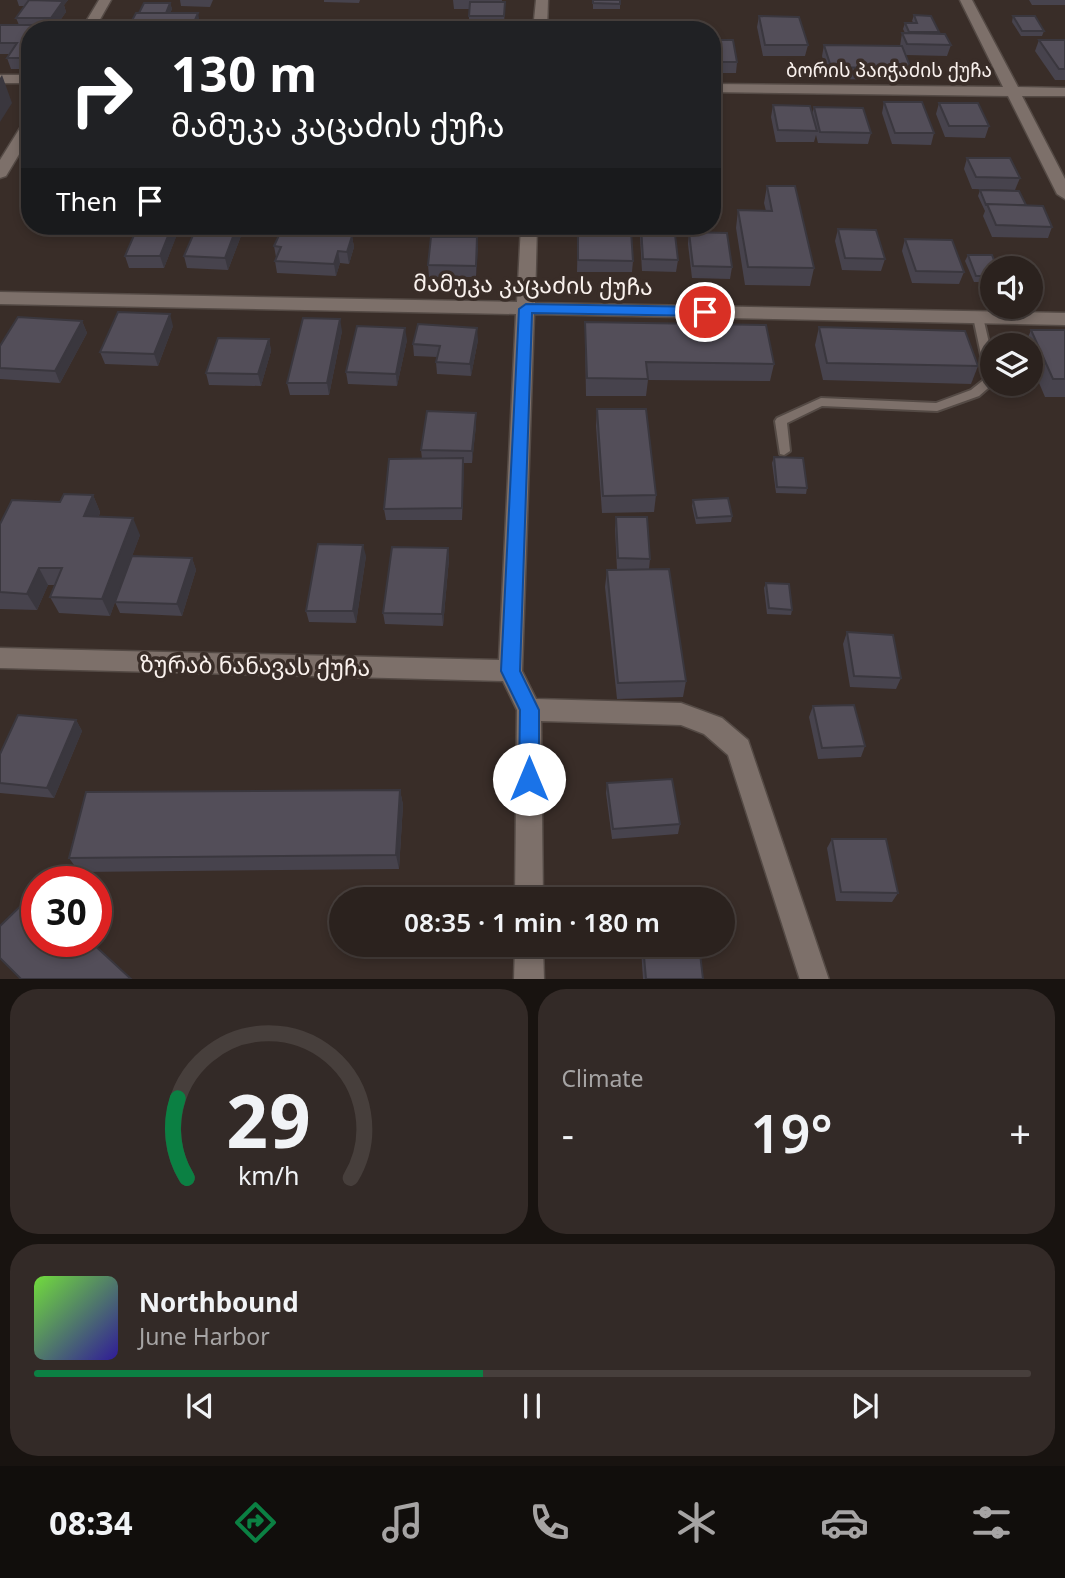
<!DOCTYPE html>
<html lang="en">
<head>
<meta charset="utf-8">
<style>
	:root { --surface:#2b221e; --page:#332a27; --text:#f1f3f6; --muted:#a6a4a4; --line:#473f3c; --accent:#0b8043 }
	body { margin:0; font-family:Georgia,"Noto Sans Georgian",serif; background:var(--page); color:var(--text); height:100vh; display:flex; flex-direction:column; font-size:26px; white-space:nowrap }
	* { box-sizing:border-box; margin:0 }
	p { font-size:23px; color:var(--muted) }
	.icon { flex:none; width:38px; height:38px; fill:none; stroke:currentColor; stroke-width:2; stroke-linecap:round; stroke-linejoin:round }
	.map { position:relative; height:979px; overflow:hidden }
	.details { display:flex; flex-direction:column; gap:10px; padding:10px; background:#181310; flex:1 }
	.details>* { flex:none }
	.banner { position:absolute; left:21px; top:21px; width:700px; height:214px; border-radius:28px; box-shadow:0 4px 10px #0003,0 0 0 2px var(--line); background:#202124; color:#fff; overflow:hidden }
	.controls { position:absolute; left:980px; top:256px; display:grid; gap:14px }
	.controls a { display:grid; place-items:center; width:63px; height:63px; border-radius:50%; background:var(--surface); box-shadow:0 4px 10px #0003,0 0 0 2px var(--line); font-size:35px }
	.speed { position:absolute; left:21px; top:866px; display:flex; gap:14px; font-size:35px; font-weight:700; text-align:center }
	.speed>* { display:grid; place-content:center; width:91px; height:91px; border-radius:50%; background:var(--surface); box-shadow:0 4px 10px #0003,0 0 0 2px var(--line); line-height:1 }
	.speed .limit { border:10px solid #d22; background:#fff; color:#111 }
	.pin { position:absolute; display:grid; place-items:center; width:60px; height:60px; color:#fff; margin:-30px; border:4px solid #fff; border-radius:50%; box-shadow:0 2px 7px #0007 }
	.me { position:absolute; width:77px; margin:-38px; rotate:0deg; stroke-linejoin:round; filter:drop-shadow(0 0 5px #0008) }
	.turn { display:flex; align-items:center; gap:24px; height:147px; padding:0 35px; font-size:32px }
	.turn .icon { width:91px; height:91px; stroke-width:2.5 }
	.turn b { display:block; font-size:49px; line-height:60px }
	.then { display:flex; align-items:center; height:66px; padding:0 35px; background:#0003; gap:14px; font-size:26px }
	.big { font-size:52px; font-weight:600; line-height:1.1 }
	.details .tile { flex:1; display:flex; flex-direction:column; justify-content:center; gap:10px; min-width:0; padding:0 24px; border-radius:28px; background:var(--page) }
	.details .dial { align-items:center; gap:0 }
	.dial svg { height:182px; overflow:visible; fill:none; stroke:var(--line); stroke-width:7; stroke-linecap:round; text-anchor:middle }
	.dial text { fill:var(--text); stroke:none }
	.song { display:flex; align-items:center; gap:21px }
	.cover { width:84px; height:84px; border-radius:10px; background:linear-gradient(135deg,hsl(100 70% 55%),hsl(250 70% 35%)) }
	.played { height:7px; border-radius:4px; background:linear-gradient(90deg,var(--accent) 45%,var(--line) 45%) }
	.keys { display:flex; justify-content:space-around; direction:ltr }
	.heat { display:flex; justify-content:space-between; align-items:center; font-size:38px; direction:ltr }
	.details .tiles { flex:1; display:grid; gap:10px; grid-template-columns:1fr 1fr }
	.tile:last-child { grid-column:span 2 }
	.trip { position:absolute; left:329px; top:887px; width:406px; height:70px; border-radius:35px; background:var(--surface); box-shadow:0 4px 10px #0003,0 0 0 2px var(--line); font-weight:600; line-height:70px; text-align:center }
	.tabs { display:flex; height:112px; justify-content:space-around; align-items:center; background:#110e0c; color:var(--muted) }
	.tabs .icon { width:49px; height:49px }
	.tabs .active { color:var(--accent) }
	.tabs b { font-size:32px; color:var(--text) }
	.map>svg:first-child { display:block }
	.lines { fill:none; stroke-linecap:round; stroke-linejoin:round }
	.lane-casing { stroke:#544a45; stroke-width:4 }
	.street-casing { stroke:#544a45; stroke-width:3 }
	.lane { fill:#7d706a; fill-rule:evenodd }
	.street { fill:#7d706a; fill-rule:evenodd }
	.wall { fill:#47434d }
	.shaded-wall { fill:#3a373e }
	.building { fill:#534e59; stroke:#3a373e; stroke-width:2 }
	.route { fill:#1a73e8; stroke:#114b97; stroke-width:2 }
	.labels { text-anchor:middle; dominant-baseline:central; stroke-width:7; stroke-linejoin:round; paint-order:stroke }
	.far-street-label { font-size:19px; fill:#f9f1ed; stroke:#392d28 }
	.street-label { font-size:23px; fill:#f9f1ed; stroke:#392d28 }
</style>
</head>
<body>
<div class="map">
<svg width="1065" height="980" viewBox="0 0 1065 980">
	<rect width="100%" height="100%" fill="#392d28"/>
	<g class="lines">
		<defs>
			<polygon id="lane" points="978,314 983,317 992,356 992,383 994,383 979,396 937,411 822,406 787,423 790,451 784,455 780,454 775,421 777,418 821,398 936,403 971,390 986,378 973,317"/>
			<g id="street">
				<polygon points="99,0 111,0 94,30 81,30"/>
				<polygon points="536,0 548,0 547,30 533,30"/>
				<polygon points="960,0 972,0 1018,87 1065,88 1065,96 1022,96 1065,179 1065,199 1057,194 1008,96 712,92 712,84 1003,87"/>
				<rect x="0" y="75" width="30" height="8"/>
				<polygon points="30,119 30,136 6,176 0,178 0,160 25,120"/>
				<polygon points="521,226 537,226 535,303 1065,313 1065,325 534,314 522,671 536,699 681,703 722,718 748,740 829,980 800,980 728,755 704,734 681,725 541,721 543,900 515,900 517,710 503,681 0,668 0,648 499,660 516,314 0,304 0,292 517,302"/>
				<polygon points="515,945 543,945 544,980 514,980"/>
			</g>
		</defs>
		<use href="#lane" class="lane-casing"/>
		<use href="#street" class="street-casing"/>
		<use href="#lane" class="lane"/>
		<use href="#street" class="street"/>
	</g>
	<g class="wall">
		<polygon points="17,0 68,0 64,5 66,12 54,29 30,30 30,69 11,69 7,58 9,54 0,54 0,25 19,25 16,18 25,6 19,6"/>
		<polygon points="180,0 213,0 210,7 181,6"/>
		<polygon points="324,0 360,0 359,3 324,2"/>
		<polygon points="453,0 502,0 502,2 505,2 504,27 469,27 469,9 454,9"/>
		<rect x="593" y="0" width="27" height="9"/>
		<polygon points="1029,0 1065,0 1065,5 1032,5"/>
		<polygon points="170,3 172,9 170,13 200,24 198,30 130,30 129,26 139,13"/>
		<polygon points="914,15 939,32 938,34 951,45 947,56 906,55 911,69 908,80 829,79 822,56 824,45 900,46 902,33 905,33 903,29 905,23 914,23 912,21"/>
		<polygon points="759,16 808,45 805,56 763,56 757,27"/>
		<polygon points="1013,16 1044,31 1042,36 1021,36 1012,22"/>
		<polygon points="712,40 737,62 736,73 712,73"/>
		<polygon points="1039,40 1065,40 1065,80 1055,80 1035,51"/>
		<polygon points="884,102 934,133 931,145 892,144 882,113"/>
		<polygon points="939,103 989,126 985,138 945,137 936,114"/>
		<polygon points="773,105 812,114 814,107 871,133 868,144 818,143 816,135 814,142 776,142 771,117"/>
		<polygon points="967,158 1020,178 1015,190 972,189 964,169"/>
		<polygon points="767,186 814,268 810,286 745,285 736,228 738,210 766,211 764,203"/>
		<polygon points="980,190 1026,205 1052,227 1048,238 992,237 983,216 985,211 978,196"/>
		<polygon points="138,226 180,226 164,268 129,268 125,256"/>
		<polygon points="197,226 243,226 244,228 228,270 187,268 184,256"/>
		<polygon points="432,226 486,226 486,232 432,231"/>
		<polygon points="641,226 678,260 676,272 642,271 640,237"/>
		<polygon points="838,229 885,259 881,271 842,270 835,241"/>
		<polygon points="578,230 633,261 632,272 577,272"/>
		<polygon points="689,232 732,267 730,279 692,278 688,244"/>
		<polygon points="352,236 354,247 349,264 340,263 336,276 277,273 275,261 276,257 274,246"/>
		<polygon points="477,237 476,277 429,277 428,265"/>
		<polygon points="905,239 964,272 959,284 912,283 902,251"/>
		<polygon points="968,255 992,268 992,282 974,282 965,261"/>
		<polygon points="82,321 87,333 60,383 0,379 0,346"/>
		<polygon points="585,322 774,364 770,381 648,380 646,396 586,396 585,340"/>
		<polygon points="173,326 158,366 105,364 100,352"/>
		<polygon points="819,327 978,366 971,384 823,380 815,345"/>
		<polygon points="1031,330 1065,330 1065,397 1045,397 1031,364 1031,345 1025,345"/>
		<polygon points="342,331 329,395 290,395 287,383"/>
		<polygon points="269,339 271,351 261,386 209,385 206,373"/>
		<polygon points="407,340 397,386 348,384 346,372"/>
		<polygon points="478,340 471,376 437,374 436,362 437,357 414,356 413,344"/>
		<polygon points="597,409 656,495 654,512 602,513 596,426"/>
		<polygon points="476,413 476,425 472,463 464,463 462,520 386,520 384,509 422,459 421,450"/>
		<polygon points="774,457 807,488 806,494 776,493 772,463"/>
		<polygon points="93,495 100,512 99,516 140,535 132,556 192,558 196,570 182,616 120,613 115,602 110,616 59,613 50,597 55,585 48,585 37,610 0,609 0,524 60,502"/>
		<polygon points="693,500 732,516 731,522 696,524 692,506"/>
		<polygon points="616,517 650,559 649,569 686,681 683,697 617,699 605,587 607,570 617,570 615,529"/>
		<polygon points="448,548 449,559 443,626 385,624 383,613"/>
		<polygon points="366,556 356,623 309,622 306,611"/>
		<polygon points="766,583 792,610 791,615 767,614 764,588"/>
		<polygon points="847,632 901,678 896,689 850,687 843,644"/>
		<polygon points="813,706 865,746 861,757 818,759 809,717"/>
		<polygon points="76,720 82,731 54,798 0,793 0,754"/>
		<polygon points="607,783 680,824 678,834 612,839 606,793"/>
		<polygon points="400,790 403,805 399,869 79,872 69,858"/>
		<polygon points="832,839 898,893 892,902 836,901 827,848"/>
		<polygon points="642,945 699,945 703,979 643,979 641,949"/>
	</g>
	<g class="shaded-wall">
		<polygon points="62,0 68,0 64,5 66,12 54,29 51,18 62,2"/>
		<polygon points="170,3 172,9 167,20 165,15"/>
		<polygon points="198,13 200,24 198,30 193,30 192,27"/>
		<polygon points="2,75 12,103 0,122 0,78"/>
		<polygon points="172,226 180,227 164,268 160,256"/>
		<polygon points="237,226 243,226 244,228 228,270 225,258"/>
		<polygon points="352,236 354,247 349,264 347,252"/>
		<polygon points="477,237 478,249 476,277 476,266"/>
		<polygon points="338,251 340,263 336,276 334,264"/>
		<polygon points="170,314 173,326 158,366 154,354"/>
		<polygon points="340,319 342,331 329,395 327,383"/>
		<polygon points="82,321 87,333 60,383 55,371"/>
		<polygon points="405,328 407,340 397,386 396,374"/>
		<polygon points="477,328 478,340 471,376 470,364"/>
		<polygon points="269,339 271,351 261,386 258,374"/>
		<polygon points="476,413 476,425 472,463 472,451"/>
		<polygon points="463,458 464,470 462,520 462,508"/>
		<polygon points="93,495 100,512 92,533 84,516"/>
		<polygon points="133,518 140,535 110,616 102,599"/>
		<polygon points="363,545 366,556 356,623 353,611"/>
		<polygon points="448,548 449,559 443,626 442,614"/>
		<polygon points="192,558 196,570 182,616 177,604"/>
		<polygon points="39,568 48,585 37,610 27,594"/>
		<polygon points="76,720 82,731 54,798 47,788"/>
		<polygon points="400,790 403,805 399,869 396,855"/>
	</g>
	<g class="building">
		<polygon points="29,0 63,1 51,18 16,18"/>
		<polygon points="593,0 620,0 620,4 593,3"/>
		<polygon points="470,2 505,2 504,16 469,16"/>
		<polygon points="144,3 170,3 166,13 139,13"/>
		<polygon points="136,13 198,13 192,27 129,26"/>
		<polygon points="914,15 931,16 939,32 909,32 905,23 917,23"/>
		<polygon points="759,16 799,17 808,45 765,45"/>
		<polygon points="1013,16 1035,16 1044,31 1022,31"/>
		<polygon points="0,25 38,25 35,30 30,30 30,37 26,44 30,44 30,58 7,58 17,43 0,43"/>
		<polygon points="240,25 239,30 211,30 212,26"/>
		<polygon points="677,27 697,27 698,30 678,30"/>
		<polygon points="345,28 371,29 344,30"/>
		<polygon points="902,33 945,34 951,45 907,44"/>
		<polygon points="712,40 733,40 737,62 712,62"/>
		<polygon points="1039,40 1065,40 1065,69 1059,69"/>
		<polygon points="824,45 902,46 911,69 831,67"/>
		<polygon points="884,102 922,102 934,133 895,133"/>
		<polygon points="939,103 978,103 989,126 949,126"/>
		<polygon points="773,105 810,106 817,131 778,130"/>
		<polygon points="814,107 863,108 871,133 820,132"/>
		<polygon points="967,158 1010,158 1020,178 976,177"/>
		<polygon points="767,186 795,186 814,268 748,267 738,210 772,211"/>
		<polygon points="980,190 1019,191 1026,205 986,205"/>
		<polygon points="987,204 1043,206 1052,227 996,225"/>
		<polygon points="138,226 172,226 160,256 125,256"/>
		<polygon points="197,226 237,226 225,258 184,256"/>
		<polygon points="641,226 674,226 678,260 643,259"/>
		<polygon points="838,229 876,230 885,259 845,258"/>
		<polygon points="578,230 631,231 633,261 578,260"/>
		<polygon points="281,231 352,236 347,252 338,251 334,264 275,261 281,247 274,246"/>
		<polygon points="689,232 727,233 732,267 693,266"/>
		<polygon points="431,237 477,237 476,266 428,265"/>
		<polygon points="905,239 952,240 964,272 916,271"/>
		<polygon points="968,255 992,255 997,268 992,268 992,276 976,276"/>
		<polygon points="118,312 170,314 154,354 100,352"/>
		<polygon points="18,317 82,321 55,371 0,368 0,346"/>
		<polygon points="303,318 340,319 327,383 287,383"/>
		<polygon points="585,322 766,325 774,364 646,362 648,379 587,378"/>
		<polygon points="418,324 477,328 470,364 436,362 440,346 413,344"/>
		<polygon points="357,326 405,328 396,374 346,372"/>
		<polygon points="819,327 965,331 978,366 827,363"/>
		<polygon points="1031,330 1065,330 1065,379 1053,379"/>
		<polygon points="218,338 269,339 258,374 206,373"/>
		<polygon points="597,409 646,409 656,495 603,496"/>
		<polygon points="427,411 476,413 472,451 421,450"/>
		<polygon points="774,457 803,458 807,488 777,487"/>
		<polygon points="463,458 462,508 384,509 389,459"/>
		<polygon points="64,494 93,495 84,516 133,518 102,599 50,597 62,568 39,568 27,594 0,592 0,524 12,500 60,502"/>
		<polygon points="728,498 732,516 697,518 693,500"/>
		<polygon points="616,517 647,517 650,559 618,558"/>
		<polygon points="318,544 363,545 353,611 306,611"/>
		<polygon points="392,547 448,548 442,614 383,613"/>
		<polygon points="132,556 192,558 177,604 115,602"/>
		<polygon points="669,569 686,681 618,683 607,570"/>
		<polygon points="766,583 789,584 792,610 769,608"/>
		<polygon points="847,632 893,635 901,678 854,676"/>
		<polygon points="854,705 865,746 822,748 813,706"/>
		<polygon points="18,715 76,720 47,788 0,783 0,754"/>
		<polygon points="672,779 680,824 613,829 607,783"/>
		<polygon points="400,790 396,855 69,858 86,792"/>
		<polygon points="832,839 886,839 898,893 841,892"/>
		<polygon points="36,891 37,942 91,942 131,979 21,979 0,958 0,926"/>
		<polygon points="643,945 699,945 703,979 646,979"/>
	</g>
	<polygon class="route" points="526,304 705,307 712,312 705,316 532,313 520,671 539,710 539,779 536,785 529,788 522,785 519,779 520,710 501,671 519,309"/>
	<g class="labels">
		<g class="far-street-label">
			<text x="889" y="70">ბორის პაიჭაძის ქუჩა</text>
		</g>
		<g class="street-label">
			<text transform="translate(533 284) rotate(1)">მამუკა კაცაძის ქუჩა</text>
			<text transform="translate(255 665) rotate(1)">ზურაბ ნანავას ქუჩა</text>
		</g>
	</g>
</svg>
<div class="controls">
<a><svg class="icon" aria-label="sound" viewBox="0 0 24 24"><path d="M4 9h4l5-4v14l-5-4H4zM17 9q2 3 0 6"/></svg></a>
<a><svg class="icon" aria-label="layers" viewBox="0 0 24 24"><path d="M12 4l9 5-9 5-9-5zM3 14l9 5 9-5"/></svg></a>
</div>
<div class="speed"><div class="limit">30</div></div>
<div class="pin" style="left:705px;top:312px;background:#d93025"><svg class="icon" aria-label="arrive" viewBox="0 0 24 24"><path d="M6 21V4h12l-3 4 3 4H6"/></svg></div>
<svg class="me" style="left:529px;top:779px" viewBox="-20 -20 40 40"><circle r="19" fill="#fff"/><path d="M0-13L10 11 0 6-10 11z" fill="#1a73e8"/></svg>
<div class="trip">08:35 · 1 min · 180 m</div>
<div class="banner">
<div class="turn"><svg class="icon" aria-label="right" viewBox="0 0 24 24"><path d="M7 20v-9h11M14 6l5 5-5 5"/></svg><div><b>130 m</b>მამუკა კაცაძის ქუჩა</div></div>
<div class="then">Then<svg class="icon" aria-label="arrive" viewBox="0 0 24 24"><path d="M6 21V4h12l-3 4 3 4H6"/></svg></div>
</div>
</div>
<section class="details">
<div class="tiles">
<div class="tile dial"><svg viewBox="0 0 100 80">
<path d="M14 69A42 42 0 1 1 86 69"/>
<path d="M14 69A42 42 0 0 1 10 34" stroke="#0b8043"/>
<text x="50" y="56" font-size="32" font-weight="700">29</text>
<text x="50" y="72" font-size="11">km/h</text>
</svg></div>
<div class="tile"><p>Climate</p>
<div class="heat"><a>−</a><b class="big">19°</b><a>+</a></div>
</div>
<div class="tile">
<div class="song"><i class="cover"></i><div><b>Northbound</b><p>June Harbor</p></div></div>
<div class="played"></div>
<div class="keys"><svg class="icon" aria-label="previous" viewBox="0 0 24 24"><path d="M18 5L8 12l10 7zM5 5v14"/></svg><svg class="icon" aria-label="pause" viewBox="0 0 24 24"><path d="M8 5v14M16 5v14"/></svg><svg class="icon" aria-label="next" viewBox="0 0 24 24"><path d="M6 5l10 7-10 7zM19 5v14"/></svg></div>
</div>
</div>
</section>
<nav class="tabs">
<b>08:34</b>
<svg class="icon active" aria-label="directions" viewBox="0 0 24 24"><path d="M12 3l9 9-9 9-9-9zM9 14v-3h6M13 9l2 2-2 2"/></svg>
<svg class="icon" aria-label="music" viewBox="0 0 24 24"><path d="M9 18V5l10-2v13"/><circle cx="6" cy="18" r="3"/><circle cx="16" cy="16" r="3"/></svg>
<svg class="icon" aria-label="phone" viewBox="0 0 24 24"><path d="M5 4h4l2 5-3 2q2 4 5 5l2-3 5 2v4C11 20 4 13 5 4z"/></svg>
<svg class="icon" aria-label="climate" viewBox="0 0 24 24"><path d="M12 3v18M4 7l16 10M4 17L20 7"/></svg>
<svg class="icon" aria-label="car" viewBox="0 0 24 24"><path d="M5 17H2v-5l4-1 3-4h7l3 4 3 1v5h-3M9 17h6M6 11h13"/><circle cx="7" cy="17" r="2"/><circle cx="17" cy="17" r="2"/></svg>
<svg class="icon" aria-label="filters" viewBox="0 0 24 24"><path d="M4 7h16M4 17h16"/><circle cx="9" cy="7" r="2"/><circle cx="15" cy="17" r="2"/></svg>
</nav>
</body>
</html>
